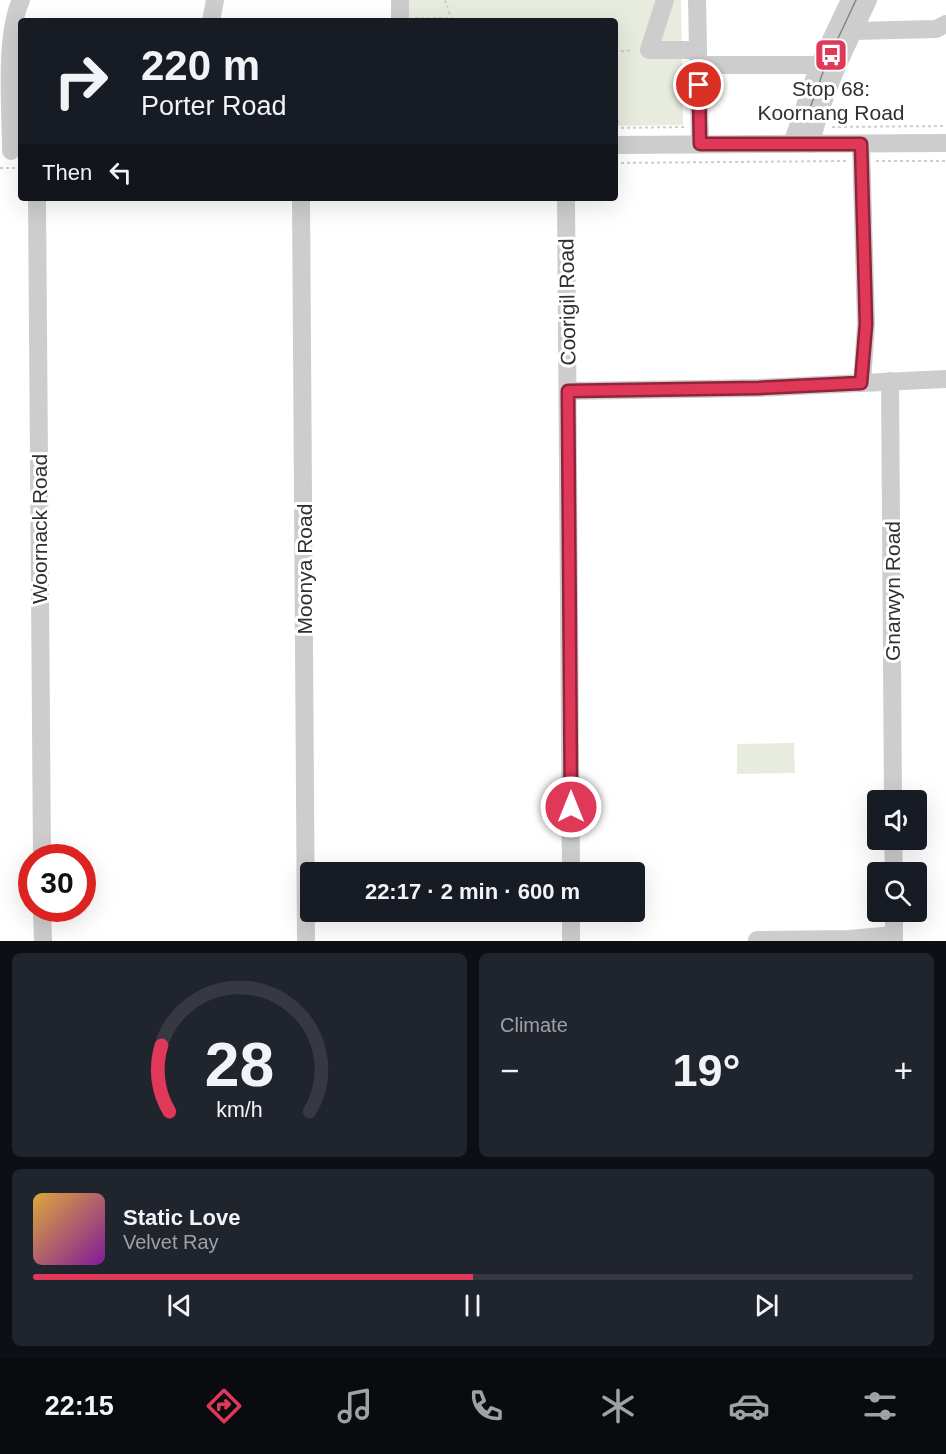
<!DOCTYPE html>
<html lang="en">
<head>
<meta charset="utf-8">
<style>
	:root { --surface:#171b24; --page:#20242c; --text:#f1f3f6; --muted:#9ea1a6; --line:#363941; --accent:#e03859 }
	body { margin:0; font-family:Arial,sans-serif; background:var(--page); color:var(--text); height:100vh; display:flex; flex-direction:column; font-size:22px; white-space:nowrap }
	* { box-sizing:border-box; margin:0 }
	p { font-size:20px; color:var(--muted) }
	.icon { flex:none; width:33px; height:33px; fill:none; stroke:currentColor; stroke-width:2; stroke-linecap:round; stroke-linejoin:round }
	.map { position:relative; height:941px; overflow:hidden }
	.side { display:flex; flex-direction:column; gap:12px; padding:12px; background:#0d0f14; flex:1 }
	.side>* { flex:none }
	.banner { position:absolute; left:18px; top:18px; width:600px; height:183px; border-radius:6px; box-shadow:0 6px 24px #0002; background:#171b24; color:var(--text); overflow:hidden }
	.tools { position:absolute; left:867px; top:790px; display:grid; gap:12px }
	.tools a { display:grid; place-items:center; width:60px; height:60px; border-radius:6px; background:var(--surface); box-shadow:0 6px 24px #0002; font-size:30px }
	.speed { position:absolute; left:18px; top:844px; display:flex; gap:12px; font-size:30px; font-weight:700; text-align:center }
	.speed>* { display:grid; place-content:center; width:78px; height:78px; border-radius:50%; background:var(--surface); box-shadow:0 6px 24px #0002; line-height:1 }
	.speed .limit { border:9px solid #d22; background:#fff; color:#111 }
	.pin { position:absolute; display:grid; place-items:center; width:51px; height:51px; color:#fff; margin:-26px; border:3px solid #fff; border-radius:50%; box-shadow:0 2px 6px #0007 }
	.me { position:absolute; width:66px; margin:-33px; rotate:0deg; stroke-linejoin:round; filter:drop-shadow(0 0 4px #0008) }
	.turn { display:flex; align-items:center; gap:21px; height:126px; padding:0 24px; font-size:27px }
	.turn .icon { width:78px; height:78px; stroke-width:2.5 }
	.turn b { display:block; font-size:42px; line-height:51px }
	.then { display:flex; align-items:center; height:57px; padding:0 24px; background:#0003; gap:12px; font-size:22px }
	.big { font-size:45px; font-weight:700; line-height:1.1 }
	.side .tile { flex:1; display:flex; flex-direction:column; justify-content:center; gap:9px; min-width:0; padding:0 21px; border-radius:9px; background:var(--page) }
	.side .dial { align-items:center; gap:0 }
	.dial svg { height:156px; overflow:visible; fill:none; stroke:var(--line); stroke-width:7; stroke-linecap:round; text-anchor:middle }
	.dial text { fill:var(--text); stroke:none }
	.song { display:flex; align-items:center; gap:18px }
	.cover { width:72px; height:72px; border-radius:9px; background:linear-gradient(135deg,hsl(40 70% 55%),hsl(290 70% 35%)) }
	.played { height:6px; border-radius:3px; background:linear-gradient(90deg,var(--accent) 50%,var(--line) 50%) }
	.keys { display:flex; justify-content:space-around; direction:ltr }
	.heat { display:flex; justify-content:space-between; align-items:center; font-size:33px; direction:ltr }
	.side .tiles { flex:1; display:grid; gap:12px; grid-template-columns:1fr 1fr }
	.tile:last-child { grid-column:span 2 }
	.trip { position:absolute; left:300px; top:862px; width:345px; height:60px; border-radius:6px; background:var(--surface); box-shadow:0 6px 24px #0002; font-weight:700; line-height:60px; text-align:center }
	.tabs { display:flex; height:96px; justify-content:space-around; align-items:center; background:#090b0e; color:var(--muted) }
	.tabs .icon { width:42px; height:42px }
	.tabs .on { color:var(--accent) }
	.tabs b { font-size:27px; color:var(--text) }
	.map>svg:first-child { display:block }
	.green { fill:#e8ecde }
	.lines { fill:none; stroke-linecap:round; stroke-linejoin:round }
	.path { stroke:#cdcdcd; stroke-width:2; stroke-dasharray:3 3; stroke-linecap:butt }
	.minor { stroke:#cdcdcd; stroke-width:18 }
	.tram { stroke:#858585; stroke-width:1.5 }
	.route-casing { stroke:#92243a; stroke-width:15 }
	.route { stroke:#e03859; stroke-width:10 }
	.labels { text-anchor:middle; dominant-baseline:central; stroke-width:6; stroke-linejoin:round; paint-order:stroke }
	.poi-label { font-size:21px; fill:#303030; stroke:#fff }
	.street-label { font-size:21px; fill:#303030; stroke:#fff }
</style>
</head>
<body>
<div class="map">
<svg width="946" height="941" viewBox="0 0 946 941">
	<rect width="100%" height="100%" fill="#fff"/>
	<g class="green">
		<polygon points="406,0 681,0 683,125 615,126 615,21 407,21"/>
		<polygon points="794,743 795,773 737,774 737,744"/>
	</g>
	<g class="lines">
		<g class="path">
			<polyline points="445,0 451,18"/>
			<polyline points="415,18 451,18 454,21"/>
			<polyline points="615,52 633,50"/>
			<polyline points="615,109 619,126"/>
			<polyline points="832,127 946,126"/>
			<polyline points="615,128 684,127"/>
			<polyline points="876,161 946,161"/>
			<polyline points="615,163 846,161"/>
			<polyline points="0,168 21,168"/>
		</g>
		<g class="minor">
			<polyline points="400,0 400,21"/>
			<polyline points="665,0 649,50 698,50"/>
			<polyline points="697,0 700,144"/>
			<polyline points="211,21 215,0"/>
			<polyline points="854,31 936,29 946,24"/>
			<polyline points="699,65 819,65"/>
			<polyline points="792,144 819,65 850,0"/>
			<path d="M811 144C822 93 846 47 868 0"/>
			<polyline points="861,144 866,324 862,383"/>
			<polyline points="615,145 946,143"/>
			<path d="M11 151C11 109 4 37 21 0"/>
			<polyline points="37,198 42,858"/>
			<polyline points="301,198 306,941"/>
			<polyline points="566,198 571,873"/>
			<polyline points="890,381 893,801"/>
			<polyline points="568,391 759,388 946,379"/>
			<polyline points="893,840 894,873"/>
			<polyline points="42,909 43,941"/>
			<polyline points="571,912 571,941"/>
			<polyline points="894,912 894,941"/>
			<polyline points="757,940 849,939 894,935"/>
		</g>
		<polyline class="tram" points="806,119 826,64 856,0"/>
	</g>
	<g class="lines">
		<defs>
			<polyline id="route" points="571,807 568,391 759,388 861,383 866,324 861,144 700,144 699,85"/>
		</defs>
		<use href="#route" class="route-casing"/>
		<use href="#route" class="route"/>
	</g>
	<defs>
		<symbol id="bus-square" viewBox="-11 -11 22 22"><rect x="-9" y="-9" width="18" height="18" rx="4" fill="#e03859" stroke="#fff"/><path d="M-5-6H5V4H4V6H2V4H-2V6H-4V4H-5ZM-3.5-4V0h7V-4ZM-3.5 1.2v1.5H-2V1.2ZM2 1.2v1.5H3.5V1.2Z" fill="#fff"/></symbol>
	</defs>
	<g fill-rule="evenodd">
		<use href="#bus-square" x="812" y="36" width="38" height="38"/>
	</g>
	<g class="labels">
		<g class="poi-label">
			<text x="831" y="88">Stop 68:<tspan x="831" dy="24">Koornang Road</tspan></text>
		</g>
		<g class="street-label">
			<text transform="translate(567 302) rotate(-91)">Coorigil Road</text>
			<text transform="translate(39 529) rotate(-90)">Woornack Road</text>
			<text transform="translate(304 569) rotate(-90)">Moonya Road</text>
			<text transform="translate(892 591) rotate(-90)">Gnarwyn Road</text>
		</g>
	</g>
</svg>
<div class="tools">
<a><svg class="icon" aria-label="sound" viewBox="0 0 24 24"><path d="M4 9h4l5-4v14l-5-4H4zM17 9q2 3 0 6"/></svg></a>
<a><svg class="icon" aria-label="search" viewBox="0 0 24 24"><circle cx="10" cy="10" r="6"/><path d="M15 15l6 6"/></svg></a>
</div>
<div class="speed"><div class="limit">30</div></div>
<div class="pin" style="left:699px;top:85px;background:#d93025"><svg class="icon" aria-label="arrive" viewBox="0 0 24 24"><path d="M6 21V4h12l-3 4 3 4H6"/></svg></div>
<svg class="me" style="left:571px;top:807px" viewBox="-20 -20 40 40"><circle r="17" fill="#e03859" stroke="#fff" stroke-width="3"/><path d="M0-11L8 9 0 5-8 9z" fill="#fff"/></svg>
<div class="trip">22:17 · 2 min · 600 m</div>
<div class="banner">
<div class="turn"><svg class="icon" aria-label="right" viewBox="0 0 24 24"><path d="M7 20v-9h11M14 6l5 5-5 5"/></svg><div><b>220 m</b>Porter Road</div></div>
<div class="then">Then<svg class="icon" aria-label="left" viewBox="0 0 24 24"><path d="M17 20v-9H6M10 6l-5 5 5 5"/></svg></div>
</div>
</div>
<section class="side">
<div class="tiles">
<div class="tile dial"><svg viewBox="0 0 100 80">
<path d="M14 69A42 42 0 1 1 86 69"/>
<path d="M14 69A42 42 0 0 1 10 35" stroke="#e03859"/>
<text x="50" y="56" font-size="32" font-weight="700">28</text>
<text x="50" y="72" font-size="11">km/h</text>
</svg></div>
<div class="tile"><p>Climate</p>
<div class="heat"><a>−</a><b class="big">19°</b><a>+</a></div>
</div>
<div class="tile">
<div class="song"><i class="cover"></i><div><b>Static Love</b><p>Velvet Ray</p></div></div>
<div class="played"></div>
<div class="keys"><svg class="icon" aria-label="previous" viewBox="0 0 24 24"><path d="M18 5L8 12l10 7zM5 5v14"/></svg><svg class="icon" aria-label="pause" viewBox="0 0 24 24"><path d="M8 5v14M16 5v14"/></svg><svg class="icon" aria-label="next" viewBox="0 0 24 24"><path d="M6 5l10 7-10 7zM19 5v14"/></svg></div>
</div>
</div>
</section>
<nav class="tabs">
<b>22:15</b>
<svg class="icon on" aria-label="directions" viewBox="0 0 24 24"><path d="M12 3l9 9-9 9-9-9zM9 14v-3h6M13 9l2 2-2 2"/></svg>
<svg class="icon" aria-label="music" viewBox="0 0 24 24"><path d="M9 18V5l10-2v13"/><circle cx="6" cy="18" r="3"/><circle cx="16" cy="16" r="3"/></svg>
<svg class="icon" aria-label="phone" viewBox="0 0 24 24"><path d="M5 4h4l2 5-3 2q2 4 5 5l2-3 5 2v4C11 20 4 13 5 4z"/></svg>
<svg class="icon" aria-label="climate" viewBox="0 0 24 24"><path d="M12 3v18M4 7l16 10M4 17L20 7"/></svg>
<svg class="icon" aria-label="car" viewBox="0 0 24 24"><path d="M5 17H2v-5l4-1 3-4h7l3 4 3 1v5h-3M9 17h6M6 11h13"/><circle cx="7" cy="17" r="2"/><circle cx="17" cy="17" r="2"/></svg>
<svg class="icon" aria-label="filters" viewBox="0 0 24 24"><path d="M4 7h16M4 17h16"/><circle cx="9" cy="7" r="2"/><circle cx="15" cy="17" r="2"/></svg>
</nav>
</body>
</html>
